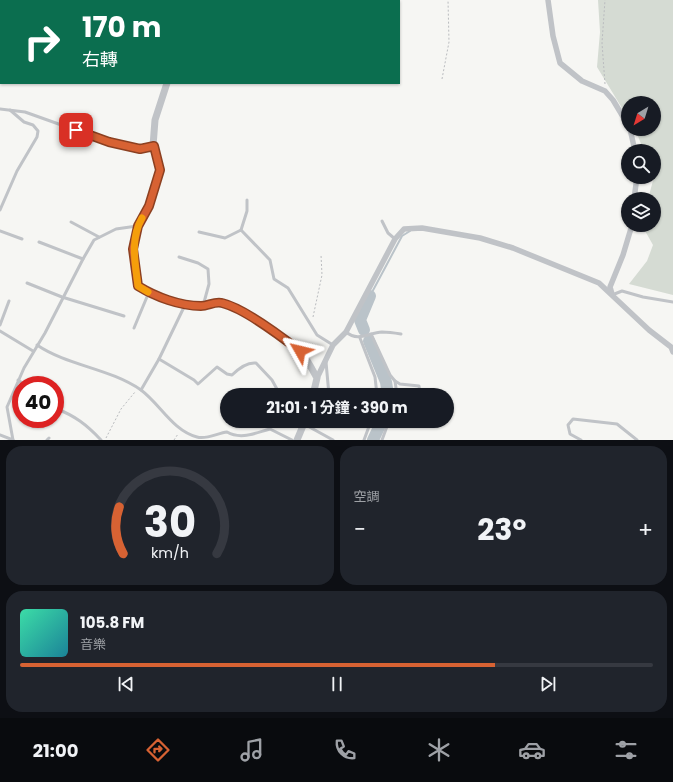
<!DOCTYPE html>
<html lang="zh-TW">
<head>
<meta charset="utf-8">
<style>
	:root { --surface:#171b24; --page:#20242c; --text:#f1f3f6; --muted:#9ea1a6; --line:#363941; --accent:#d76233 }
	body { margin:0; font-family:Poppins,"Noto Sans TC",sans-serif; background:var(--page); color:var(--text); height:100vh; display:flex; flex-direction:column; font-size:15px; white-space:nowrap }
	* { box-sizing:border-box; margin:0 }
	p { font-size:13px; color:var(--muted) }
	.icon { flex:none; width:22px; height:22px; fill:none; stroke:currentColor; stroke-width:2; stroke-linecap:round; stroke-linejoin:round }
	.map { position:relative; height:440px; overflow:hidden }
	.panel { display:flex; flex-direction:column; gap:6px; padding:6px; background:#0d0f14; flex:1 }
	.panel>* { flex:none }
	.top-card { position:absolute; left:0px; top:0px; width:400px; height:84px; box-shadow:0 1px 3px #0004; background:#0b6e4f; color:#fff; overflow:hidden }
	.needle { width:26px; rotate:218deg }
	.fabs { position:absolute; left:621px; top:96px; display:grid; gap:8px }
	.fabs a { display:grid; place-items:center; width:40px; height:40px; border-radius:50%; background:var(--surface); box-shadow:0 1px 3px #0004; font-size:20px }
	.speed { position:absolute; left:12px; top:376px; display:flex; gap:8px; font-size:20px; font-weight:700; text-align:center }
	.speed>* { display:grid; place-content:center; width:52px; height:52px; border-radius:50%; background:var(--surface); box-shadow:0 1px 3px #0004; line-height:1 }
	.speed .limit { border:6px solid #d22; background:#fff; color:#111 }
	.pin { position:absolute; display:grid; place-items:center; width:34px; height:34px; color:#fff; margin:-17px; border-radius:8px; box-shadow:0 2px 6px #0006 }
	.me { position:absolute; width:44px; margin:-22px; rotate:307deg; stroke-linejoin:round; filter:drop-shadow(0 0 3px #0008) }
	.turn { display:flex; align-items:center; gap:14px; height:84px; padding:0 16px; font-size:18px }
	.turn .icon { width:52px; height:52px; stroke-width:2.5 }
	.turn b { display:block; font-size:28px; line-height:34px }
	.big { font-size:30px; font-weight:700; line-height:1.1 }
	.panel .card { flex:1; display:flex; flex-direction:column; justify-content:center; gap:6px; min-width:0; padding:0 14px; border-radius:16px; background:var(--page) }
	.panel .dial { align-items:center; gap:0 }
	.dial svg { height:104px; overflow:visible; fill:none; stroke:var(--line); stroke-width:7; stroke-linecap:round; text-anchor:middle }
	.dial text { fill:var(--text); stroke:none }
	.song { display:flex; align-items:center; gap:12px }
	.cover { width:48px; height:48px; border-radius:6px; background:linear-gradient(135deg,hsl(160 70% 55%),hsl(190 70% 35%)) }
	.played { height:4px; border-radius:2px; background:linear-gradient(90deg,var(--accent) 75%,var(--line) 75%) }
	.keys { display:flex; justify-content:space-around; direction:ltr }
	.heat { display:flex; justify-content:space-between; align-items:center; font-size:22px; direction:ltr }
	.panel .tiles { flex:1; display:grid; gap:6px; grid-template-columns:1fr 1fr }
	.card:last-child { grid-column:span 2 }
	.trip { position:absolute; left:220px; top:388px; width:234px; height:40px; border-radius:20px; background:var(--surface); box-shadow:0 1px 3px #0004; font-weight:700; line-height:40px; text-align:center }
	.tab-bar { display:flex; height:64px; justify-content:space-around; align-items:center; background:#090b0e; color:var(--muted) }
	.tab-bar .icon { width:28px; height:28px }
	.tab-bar .current { color:var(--accent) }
	.tab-bar b { font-size:18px; color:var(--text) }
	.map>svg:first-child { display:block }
	.green { fill:#d5dbd3 }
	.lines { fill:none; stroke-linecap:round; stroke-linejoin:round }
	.stream { stroke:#bac3c9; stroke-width:2 }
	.river { stroke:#bac3c9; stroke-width:12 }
	.path { stroke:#babcbf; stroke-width:1; stroke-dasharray:2 2; stroke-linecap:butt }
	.service { stroke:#c0c3c7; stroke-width:3 }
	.minor { stroke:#c0c3c7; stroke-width:5.5 }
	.tertiary { stroke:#c0c3c7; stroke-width:7 }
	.route-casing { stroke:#8c4021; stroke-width:10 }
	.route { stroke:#d76233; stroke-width:7 }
	.slow { stroke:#f59e0b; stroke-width:7 }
</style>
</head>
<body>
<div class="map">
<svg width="673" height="440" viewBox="0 0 673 440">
	<rect width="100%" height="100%" fill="#f6f6f3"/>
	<polygon class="green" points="598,0 673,0 673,295 629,284 647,261 653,245 644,229 645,225 654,225 654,199 648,199 654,177 654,151 644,151 635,129 654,129 654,103 628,103 628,118 597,67 600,32"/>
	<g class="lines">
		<polyline class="stream" points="370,296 402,236 410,231"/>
		<g class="river">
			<polyline points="364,330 360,320 370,296"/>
			<polyline points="369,341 386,382 388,395"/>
			<polyline points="373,440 382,421"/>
		</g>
		<g class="path">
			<polyline points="442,79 449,42 448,0"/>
			<polyline points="605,84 602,43 605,0"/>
			<polyline points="313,317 322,275 321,255"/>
			<polyline points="106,438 121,409 135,392"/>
			<polyline points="174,440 178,434"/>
		</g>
		<g class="service">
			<polyline points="0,109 25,112 109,142 140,149 152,146"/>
			<polyline points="0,210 17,171 37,137 38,131 33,125 24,122 10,110"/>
			<polyline points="382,221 388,233 395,239"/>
			<polyline points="71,222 99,237"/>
			<polyline points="241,230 247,211 247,200"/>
			<polyline points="0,231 22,239"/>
			<polyline points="199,232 225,238 241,230 270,260 274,279 288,288 317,335 333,345"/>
			<polyline points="39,242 83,259"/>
			<polyline points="179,257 198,263 208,269 209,284 203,306"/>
			<polyline points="27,283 62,297 124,316"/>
			<polyline points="612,295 622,291 643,297 673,302"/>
			<polyline points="0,325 9,301"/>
			<polyline points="134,328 149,292"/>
			<polyline points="0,331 33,351"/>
			<path d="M346 332C358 342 368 333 382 332 388 332 395 333 401 334"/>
			<polyline points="371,334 390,375 395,381 400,384 419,386 420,395"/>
			<polyline points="360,338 375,377 377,395"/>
			<path d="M37 345C68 366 109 368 141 390 160 404 173 431 197 437 206 440 218 433 227 432 241 440 255 433 270 429L292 440"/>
			<path d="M159 359 194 380 198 384 217 367 227 374 232 375C239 368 247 362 256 363L272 380 278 391 284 395"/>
			<polyline points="326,362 329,395"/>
			<polyline points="18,380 25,385"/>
			<polyline points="395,381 397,395"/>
			<polyline points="141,390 159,359 185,305"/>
			<path d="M55 408C75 416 86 424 101 440"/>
			<polyline points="304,424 333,440"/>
			<polyline points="0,435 13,440"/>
			<polyline points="13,440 7,407 24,368 45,333 83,259 94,240 116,229 137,226"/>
			<polyline points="47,440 49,438"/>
			<polyline points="364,440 371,421"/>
			<polyline points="382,440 389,421"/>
			<polyline points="581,440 570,434 568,425 573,419 617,424 637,440"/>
		</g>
		<g class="minor">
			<polyline points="548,0 553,36 560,63 582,81 605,91 613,100 628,125"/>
			<polyline points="630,129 635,151"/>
			<polyline points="634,199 637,177"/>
			<polyline points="612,294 610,287 623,255 632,225"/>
			<polyline points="317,378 333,345 346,332 395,239 404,229 422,228 480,238 513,248 599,283 649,330 671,347 673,352"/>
		</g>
		<g class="tertiary">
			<polyline points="194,1 195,0"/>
			<path d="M167 83 155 120 153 146 160 170 149 206 138 226 133 249 138 286C156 297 180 307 202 306 208 306 214 302 220 302 232 302 292 342 301 352 307 359 312 369 317 378L313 395"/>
			<polyline points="297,440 305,421"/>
		</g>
	</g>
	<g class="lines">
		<defs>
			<path id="route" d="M76 130 109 142 140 149 154 146 160 170 149 206 138 226 133 249 138 286C156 297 180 306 201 306 208 306 215 301 222 303 243 308 282 337 300 351"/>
		</defs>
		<use href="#route" class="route-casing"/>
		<use href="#route" class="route"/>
		<path class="slow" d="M142 218C130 239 135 262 138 286L148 292"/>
	</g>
</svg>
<div class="fabs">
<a><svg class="needle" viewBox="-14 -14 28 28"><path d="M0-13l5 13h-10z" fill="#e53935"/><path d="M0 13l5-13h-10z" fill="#9ea1a6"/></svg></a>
<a><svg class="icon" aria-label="search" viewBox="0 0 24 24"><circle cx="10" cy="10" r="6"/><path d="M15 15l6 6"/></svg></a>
<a><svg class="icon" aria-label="layers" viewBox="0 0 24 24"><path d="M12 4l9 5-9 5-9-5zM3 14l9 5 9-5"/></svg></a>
</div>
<div class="speed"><div class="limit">40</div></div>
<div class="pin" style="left:76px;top:130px;background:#d93025"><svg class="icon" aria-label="arrive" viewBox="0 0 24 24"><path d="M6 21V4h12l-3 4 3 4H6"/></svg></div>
<svg class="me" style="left:300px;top:351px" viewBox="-20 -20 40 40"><path d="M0-17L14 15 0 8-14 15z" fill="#d76233" stroke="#fff" stroke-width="4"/></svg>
<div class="trip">21:01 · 1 分鐘 · 390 m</div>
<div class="top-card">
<div class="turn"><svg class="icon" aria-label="right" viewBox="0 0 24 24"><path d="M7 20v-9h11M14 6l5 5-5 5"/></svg><div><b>170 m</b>右轉</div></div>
</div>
</div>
<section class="panel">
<div class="tiles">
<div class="card dial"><svg viewBox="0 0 100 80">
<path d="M14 69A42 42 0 1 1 86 69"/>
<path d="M14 69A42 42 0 0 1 11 33" stroke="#d76233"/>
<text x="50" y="56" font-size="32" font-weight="700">30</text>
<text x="50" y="72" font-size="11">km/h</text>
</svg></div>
<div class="card"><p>空調</p>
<div class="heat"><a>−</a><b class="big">23°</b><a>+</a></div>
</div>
<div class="card">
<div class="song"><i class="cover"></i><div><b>105.8 FM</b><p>音樂</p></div></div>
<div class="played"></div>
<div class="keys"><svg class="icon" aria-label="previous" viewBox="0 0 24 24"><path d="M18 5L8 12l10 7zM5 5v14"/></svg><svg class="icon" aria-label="pause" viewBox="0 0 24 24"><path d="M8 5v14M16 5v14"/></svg><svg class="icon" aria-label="next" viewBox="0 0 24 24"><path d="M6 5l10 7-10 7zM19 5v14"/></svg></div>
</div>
</div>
</section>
<nav class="tab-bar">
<b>21:00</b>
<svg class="icon current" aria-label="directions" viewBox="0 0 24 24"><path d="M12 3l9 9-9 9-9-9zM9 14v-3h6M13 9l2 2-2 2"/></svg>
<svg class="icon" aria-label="music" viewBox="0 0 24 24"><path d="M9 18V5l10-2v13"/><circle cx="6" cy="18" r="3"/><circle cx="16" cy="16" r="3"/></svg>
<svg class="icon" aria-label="phone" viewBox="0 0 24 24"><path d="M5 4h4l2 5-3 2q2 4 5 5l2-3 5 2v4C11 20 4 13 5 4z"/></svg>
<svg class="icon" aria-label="climate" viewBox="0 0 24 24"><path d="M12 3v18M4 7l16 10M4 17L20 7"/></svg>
<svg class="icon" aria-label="car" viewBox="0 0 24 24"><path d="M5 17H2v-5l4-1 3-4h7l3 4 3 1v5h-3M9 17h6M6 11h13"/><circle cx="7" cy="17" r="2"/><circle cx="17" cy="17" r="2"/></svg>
<svg class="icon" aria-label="filters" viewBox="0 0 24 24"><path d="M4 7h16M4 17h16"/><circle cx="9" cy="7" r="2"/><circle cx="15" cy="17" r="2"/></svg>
</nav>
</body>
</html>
